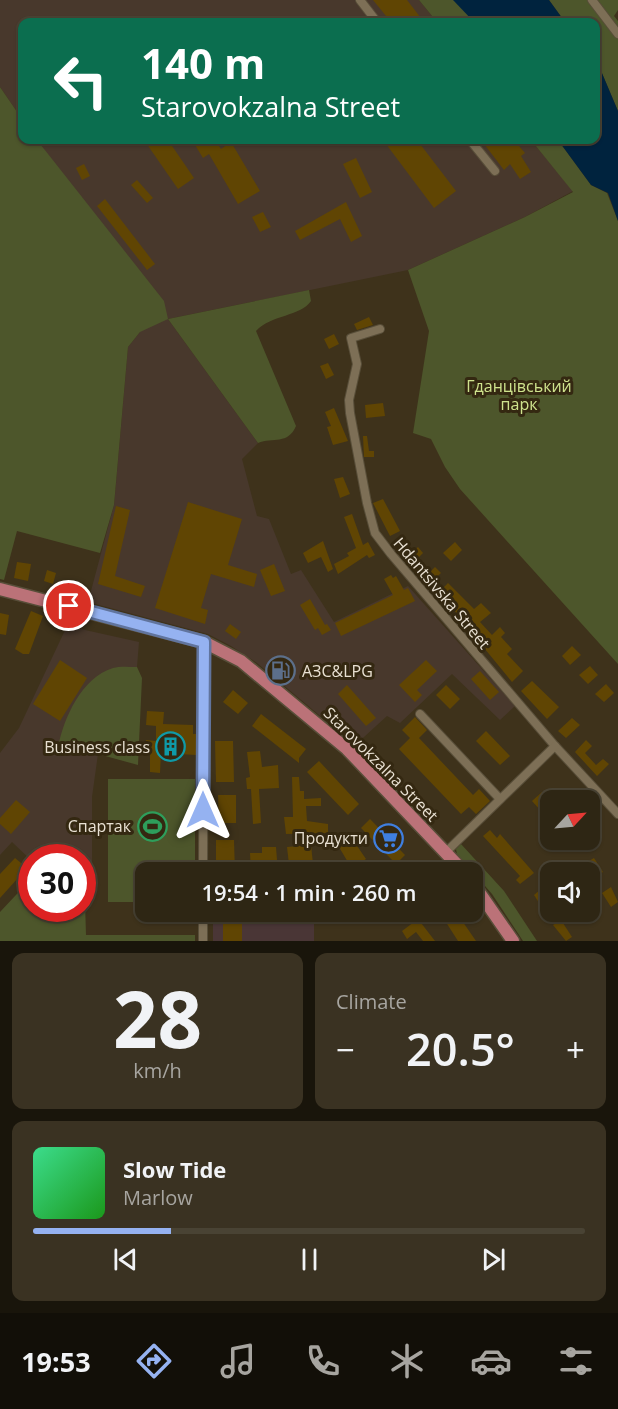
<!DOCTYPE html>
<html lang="en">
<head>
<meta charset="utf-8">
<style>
	:root { --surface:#2e2614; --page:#3a3222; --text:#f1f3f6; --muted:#a7a5a0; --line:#494334; --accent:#95b2f1 }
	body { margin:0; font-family:"Open Sans",sans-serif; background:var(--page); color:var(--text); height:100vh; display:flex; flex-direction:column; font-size:22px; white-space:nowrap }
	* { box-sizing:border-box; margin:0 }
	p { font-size:20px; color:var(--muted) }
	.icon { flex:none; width:33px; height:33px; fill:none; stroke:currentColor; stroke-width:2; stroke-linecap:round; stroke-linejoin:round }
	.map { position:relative; height:941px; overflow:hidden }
	.sheet { display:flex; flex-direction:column; gap:12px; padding:12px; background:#19150b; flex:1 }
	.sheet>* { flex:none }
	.hud { position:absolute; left:18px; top:18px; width:582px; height:126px; border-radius:12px; box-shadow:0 2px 4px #0004,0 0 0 2px var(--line); background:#0b6e4f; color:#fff; overflow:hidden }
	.needle { width:39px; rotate:64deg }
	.buttons { position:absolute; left:540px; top:790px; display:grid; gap:12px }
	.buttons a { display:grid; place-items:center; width:60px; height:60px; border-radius:12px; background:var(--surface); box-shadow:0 2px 4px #0004,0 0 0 2px var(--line); font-size:30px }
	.speed { position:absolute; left:18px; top:844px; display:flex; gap:12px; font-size:30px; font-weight:700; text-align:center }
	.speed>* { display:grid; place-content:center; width:78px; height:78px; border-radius:50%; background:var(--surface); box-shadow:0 2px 4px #0004,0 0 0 2px var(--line); line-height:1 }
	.speed .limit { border:9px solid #d22; background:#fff; color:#111 }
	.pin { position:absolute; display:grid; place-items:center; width:51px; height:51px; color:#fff; margin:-26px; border:3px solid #fff; border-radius:50%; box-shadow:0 2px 6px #0007 }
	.me { position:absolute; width:66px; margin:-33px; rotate:0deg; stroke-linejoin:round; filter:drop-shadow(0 0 4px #0008) }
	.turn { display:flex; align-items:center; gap:21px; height:126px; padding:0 24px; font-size:27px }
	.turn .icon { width:78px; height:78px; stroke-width:2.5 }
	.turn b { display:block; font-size:42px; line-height:51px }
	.big { font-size:45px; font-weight:600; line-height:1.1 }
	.sheet .card { flex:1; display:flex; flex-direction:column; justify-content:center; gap:9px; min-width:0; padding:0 21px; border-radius:12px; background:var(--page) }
	.sheet .dial { align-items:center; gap:0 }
	.dial b { font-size:78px; line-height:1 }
	.song { display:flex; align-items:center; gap:18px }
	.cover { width:72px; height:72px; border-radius:9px; background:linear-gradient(135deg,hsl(150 70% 55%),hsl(120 70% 35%)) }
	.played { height:6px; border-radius:3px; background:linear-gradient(90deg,var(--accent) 25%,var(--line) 25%) }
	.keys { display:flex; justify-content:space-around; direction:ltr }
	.heat { display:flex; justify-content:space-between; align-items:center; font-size:33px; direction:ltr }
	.sheet .tiles { flex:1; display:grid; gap:12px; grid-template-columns:1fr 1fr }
	.card:last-child { grid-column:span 2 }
	.trip { position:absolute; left:135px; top:862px; width:348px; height:60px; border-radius:12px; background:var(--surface); box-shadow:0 2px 4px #0004,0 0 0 2px var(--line); font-weight:600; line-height:60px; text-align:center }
	.dock { display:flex; height:96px; justify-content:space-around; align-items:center; background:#120f08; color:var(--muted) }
	.dock .icon { width:42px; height:42px }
	.dock .current { color:var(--accent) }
	.dock b { font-size:27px; color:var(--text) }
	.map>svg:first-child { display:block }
	.industrial { fill:#48382c }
	.education { fill:#4a3636 }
	.green { fill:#4d562b }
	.water { fill:#00233e }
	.building { fill:#604503 }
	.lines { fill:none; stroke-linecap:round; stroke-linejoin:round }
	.street-casing { stroke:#584e39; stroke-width:10 }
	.primary-casing { stroke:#584e39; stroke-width:15 }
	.street { stroke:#7d6f56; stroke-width:8 }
	.primary { stroke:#bb7278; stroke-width:12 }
	.route-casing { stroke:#61749d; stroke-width:15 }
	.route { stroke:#95b2f1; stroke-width:10 }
	.labels { text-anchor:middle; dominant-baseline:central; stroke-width:6; stroke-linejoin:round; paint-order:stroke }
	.park-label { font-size:16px; fill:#cfe38d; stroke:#342811 }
	.street-label { font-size:16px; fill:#e9e1d3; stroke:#342811 }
	.poi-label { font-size:16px; fill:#e9e1d3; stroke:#342811; text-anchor:end }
</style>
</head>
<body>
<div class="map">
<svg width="618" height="941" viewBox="0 0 618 941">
	<rect width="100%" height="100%" fill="#3e321b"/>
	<g class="industrial">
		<polygon points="0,0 419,0 437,22 22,22 22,119 0,87"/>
		<polygon points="37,140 531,140 573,191 525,217 408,270 168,319 258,443 242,459 257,516 269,519 291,574 301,570 334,622 408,586 515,706 500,720 452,674 400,723 387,716 353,747 331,725 257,663 231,646 208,634 88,602 114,505 128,347 140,332 59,170"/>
		<polygon points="67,626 139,642 137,667 112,669 58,747 98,754 92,797 92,871 83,870 82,858 31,860 12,842 0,855 0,753 19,728"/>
	</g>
	<rect class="education" x="213" y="912" width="101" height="29"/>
	<g class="green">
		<polygon points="419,0 473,0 482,22 437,22"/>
		<polygon points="549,0 618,0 618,10 614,16 618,21 618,111 596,59 596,22 565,22"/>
		<path d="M0 87 22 119V140H37L164 301 168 319 309 290 311 301C300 317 272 314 256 331L296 426C288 445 273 437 258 443L168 319 140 332 128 347 114 505 100 553 17 531 4 580 0 579Z"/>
		<polygon points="531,140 558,140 591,185 607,193 618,221 618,664 460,489 445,467 431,439 413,433 429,331 408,270 525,217 573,192"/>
		<path d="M137 667 142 678 138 765 98 754 58 747C64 718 81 678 113 668 120 666 129 667 137 667Z"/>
		<polygon points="108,779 195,779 195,873 146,873 145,902 108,902"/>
		<polygon points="461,844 504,891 537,941 523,941 492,894 457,854 456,849"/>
		<polygon points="83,870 92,871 93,902 85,902 86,935 195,935 195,941 0,941 0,912 31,879 32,909 82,909"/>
	</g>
	<g class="water">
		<polygon points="453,0 549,0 565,22 474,22"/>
		<polygon points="596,59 618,111 618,221 608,193 591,185 558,140 596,140"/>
	</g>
	<g class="building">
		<polygon points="373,0 407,0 424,22 391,22"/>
		<polygon points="144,140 168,140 194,178 178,189"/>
		<polygon points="192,140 215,140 221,149 231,142 260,191 238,204 209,154 203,158"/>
		<polygon points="383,140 417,140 456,191 434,208"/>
		<polygon points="481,140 514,140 525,153 521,156 531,172 520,179 510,164 504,170"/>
		<polygon points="356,158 372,192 360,198 343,164"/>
		<polygon points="84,164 90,176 82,180 76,168"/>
		<polygon points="137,180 153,198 147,203 131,185"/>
		<polygon points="105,199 155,264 147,270 97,206"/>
		<polygon points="346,202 362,236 351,242 340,219 300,240 295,231"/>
		<polygon points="263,212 271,227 260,232 252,217"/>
		<polygon points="369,317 373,325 357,330 354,324"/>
		<polygon points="334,334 339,344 329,349 324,339"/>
		<polygon points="328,363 334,375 326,379 320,366"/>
		<polygon points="383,403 385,416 366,418 365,405"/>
		<polygon points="334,408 348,441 333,445 327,427 331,426 325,412"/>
		<polygon points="363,436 367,436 369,451 374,451 374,457 364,457"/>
		<polygon points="343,477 350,494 340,498 334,479"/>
		<polygon points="383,499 400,531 390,536 373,503"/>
		<polygon points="188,502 242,519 228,565 257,574 254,587 211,574 201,608 208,610 205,624 155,608"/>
		<polygon points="116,506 130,510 115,576 145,586 141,597 98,584"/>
		<polygon points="352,514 363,545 368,542 375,555 369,558 367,555 338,574 334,564 349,556 347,553 356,548 344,517"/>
		<polygon points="323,541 333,569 328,572 321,557 308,563 303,553"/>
		<polygon points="455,542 462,550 451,561 443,553"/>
		<polygon points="418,547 423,553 412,564 406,559"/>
		<polygon points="17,562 31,564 28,581 14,578"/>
		<polygon points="274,564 285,591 271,596 260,570"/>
		<polygon points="435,567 441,573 429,584 424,578"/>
		<polygon points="47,570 56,573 53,584 44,581"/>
		<polygon points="391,575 393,578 396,576 404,590 408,588 415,601 341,636 335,623 393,595 384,579"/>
		<polygon points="448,583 474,609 481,603 491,613 480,622 492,635 500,627 505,633 501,637 512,649 507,654 523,671 512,682 466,626 468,624 437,594"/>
		<polygon points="310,599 325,625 327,624 331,630 322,635 318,628 315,630 300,605"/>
		<polygon points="31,611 43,616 29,654 23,654 15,649"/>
		<polygon points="0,613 9,615 6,635 0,634"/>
		<polygon points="230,624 241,632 236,639 225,631"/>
		<polygon points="572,646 581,655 570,665 562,656"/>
		<polygon points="60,660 87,678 60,721 33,704"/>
		<polygon points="426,660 437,671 417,690 422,695 415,702 399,685"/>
		<polygon points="590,666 598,675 588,684 579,675"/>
		<polygon points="480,671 499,692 490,700 471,679"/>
		<polygon points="532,681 559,707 547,719 521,691"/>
		<polygon points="606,684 614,693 604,702 595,694"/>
		<polygon points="347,685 376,718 366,726 338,694"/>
		<polygon points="446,685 460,699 450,709 436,695"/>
		<polygon points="233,690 248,703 238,714 223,702"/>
		<polygon points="147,711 164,712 163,724 193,725 193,734 197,734 196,755 161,753 160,773 150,772 150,753 145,753 146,740 156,741 156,726 146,725"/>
		<polygon points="261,714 306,749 299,758 299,763 252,726"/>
		<polygon points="415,717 427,730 419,738 473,795 479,789 490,801 476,814 469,807 461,814 399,749 410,738 402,730"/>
		<polygon points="572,718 580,725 566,738 558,731"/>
		<polygon points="486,731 510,756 500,765 476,741"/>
		<polygon points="586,740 592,746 585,753 596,765 603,759 609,764 597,776 575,752"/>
		<polygon points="215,741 233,741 234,782 216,782"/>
		<polygon points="260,751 262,767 278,765 279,788 259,789 261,823 253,824 251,789 247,789 246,778 250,777 247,752"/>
		<polygon points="319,761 359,804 348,815 307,772"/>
		<polygon points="292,777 299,777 300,791 304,791 304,799 321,798 321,806 306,806 307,821 328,824 328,833 286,834 284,817 293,817"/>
		<polygon points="542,792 550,801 550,821 532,801"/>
		<polygon points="218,795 236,795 236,823 219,823"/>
		<polygon points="16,800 30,812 11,834 0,824 0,818"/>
		<polygon points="370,819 405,855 396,864 361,828"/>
		<polygon points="490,830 497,838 500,834 534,873 520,884 516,880 520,876 483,836"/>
		<polygon points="216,840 234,840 235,873 216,873"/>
		<polygon points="353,840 366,859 352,869 336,842 348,843"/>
		<polygon points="311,845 314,873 290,873 287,847"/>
		<polygon points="262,847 276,847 278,873 251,873 250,853 262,853"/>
		<polygon points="15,858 27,868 0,898 0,874"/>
		<polygon points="594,858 603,872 594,878 584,864"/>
		<polygon points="611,887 618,902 611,907 602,893"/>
		<polygon points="541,889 550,904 550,908 545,912 534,895"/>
		<polygon points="223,912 255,912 255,919 242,919 242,941 223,941"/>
		<polygon points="448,912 456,912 476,941 458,941 442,916"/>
		<polygon points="418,919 435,941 423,941 416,932 407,939 402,931"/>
		<polygon points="561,920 572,937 566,941 553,925"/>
	</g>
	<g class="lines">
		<defs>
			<g id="street">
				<polyline points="360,0 377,22"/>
				<polyline points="592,0 618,34"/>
				<polyline points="470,140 495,171"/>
				<polyline points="380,329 351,338 357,364 349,400 350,413 367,503 375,533 391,554 555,746 618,814"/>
				<polyline points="420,714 500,799"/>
				<polyline points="445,853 555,746"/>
				<polyline points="203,873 204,642"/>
				<polyline points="203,941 203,912"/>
			</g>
			<g id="primary">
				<polyline points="0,589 204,642 241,661 347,749 465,873"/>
				<polyline points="472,882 513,941"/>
			</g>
		</defs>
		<use href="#street" class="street-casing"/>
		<use href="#primary" class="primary-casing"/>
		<use href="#street" class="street"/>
		<use href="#primary" class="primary"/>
	</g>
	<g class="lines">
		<defs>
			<polyline id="route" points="69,606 204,642 203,810"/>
		</defs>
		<use href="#route" class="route-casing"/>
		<use href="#route" class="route"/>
	</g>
	<defs>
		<symbol id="fuel-ring" viewBox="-11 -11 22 22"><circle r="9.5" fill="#342811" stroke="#5c6f8a" stroke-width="1.5"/><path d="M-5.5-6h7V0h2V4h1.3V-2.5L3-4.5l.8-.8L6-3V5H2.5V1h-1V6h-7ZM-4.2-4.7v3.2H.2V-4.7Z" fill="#5c6f8a"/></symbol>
		<symbol id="building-ring" viewBox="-11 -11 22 22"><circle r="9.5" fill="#342811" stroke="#0f9aa8" stroke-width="1.5"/><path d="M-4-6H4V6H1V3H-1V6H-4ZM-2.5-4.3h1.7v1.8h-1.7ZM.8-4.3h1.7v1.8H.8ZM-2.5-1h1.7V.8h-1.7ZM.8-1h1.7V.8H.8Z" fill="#0f9aa8"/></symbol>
		<symbol id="stadium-ring" viewBox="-11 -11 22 22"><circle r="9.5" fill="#342811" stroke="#2e9e5b" stroke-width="1.5"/><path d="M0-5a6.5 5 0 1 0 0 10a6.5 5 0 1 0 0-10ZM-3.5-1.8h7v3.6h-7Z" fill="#2e9e5b"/></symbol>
		<symbol id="supermarket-ring" viewBox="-11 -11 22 22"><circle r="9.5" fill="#342811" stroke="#3f7fe0" stroke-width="1.5"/><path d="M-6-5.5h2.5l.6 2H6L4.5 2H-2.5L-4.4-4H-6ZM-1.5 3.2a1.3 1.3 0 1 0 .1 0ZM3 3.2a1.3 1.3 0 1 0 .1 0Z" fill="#3f7fe0"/></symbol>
	</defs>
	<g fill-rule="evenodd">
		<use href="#fuel-ring" x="264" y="654" width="33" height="33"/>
		<use href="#building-ring" x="154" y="730" width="33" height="33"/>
		<use href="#stadium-ring" x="136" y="810" width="33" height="33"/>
		<use href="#supermarket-ring" x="372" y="822" width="33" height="33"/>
	</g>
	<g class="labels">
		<g class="park-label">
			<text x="519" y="386">Гданцівський<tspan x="519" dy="18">парк</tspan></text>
		</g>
		<g class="street-label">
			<text transform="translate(442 593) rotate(50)">Hdantsivska Street</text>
			<text transform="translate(381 764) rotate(45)">Starovokzalna Street</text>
		</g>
		<g class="poi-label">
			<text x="302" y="671" text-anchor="start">АЗС&amp;LPG</text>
			<text x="150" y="747">Business class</text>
			<text x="131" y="826">Спартак</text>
			<text x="368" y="838">Продукти</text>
		</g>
	</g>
</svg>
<div class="buttons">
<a><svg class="needle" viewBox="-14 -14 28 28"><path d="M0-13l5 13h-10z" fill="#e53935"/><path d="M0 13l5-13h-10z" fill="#a7a5a0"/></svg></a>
<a><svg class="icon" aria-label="sound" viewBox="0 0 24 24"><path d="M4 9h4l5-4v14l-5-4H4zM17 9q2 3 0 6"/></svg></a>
</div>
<div class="speed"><div class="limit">30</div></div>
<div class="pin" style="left:69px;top:606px;background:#d93025"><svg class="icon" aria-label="arrive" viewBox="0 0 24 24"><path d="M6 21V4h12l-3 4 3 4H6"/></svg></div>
<svg class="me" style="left:203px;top:810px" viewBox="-20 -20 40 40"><path d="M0-17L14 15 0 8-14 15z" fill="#95b2f1" stroke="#fff" stroke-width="4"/></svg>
<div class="trip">19:54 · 1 min · 260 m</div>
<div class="hud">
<div class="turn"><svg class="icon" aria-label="left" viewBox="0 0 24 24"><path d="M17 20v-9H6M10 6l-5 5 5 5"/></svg><div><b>140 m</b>Starovokzalna Street</div></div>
</div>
</div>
<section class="sheet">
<div class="tiles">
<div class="card dial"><b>28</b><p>km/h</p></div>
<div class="card"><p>Climate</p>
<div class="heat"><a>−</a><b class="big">20.5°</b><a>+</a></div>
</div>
<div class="card">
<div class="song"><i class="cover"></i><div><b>Slow Tide</b><p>Marlow</p></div></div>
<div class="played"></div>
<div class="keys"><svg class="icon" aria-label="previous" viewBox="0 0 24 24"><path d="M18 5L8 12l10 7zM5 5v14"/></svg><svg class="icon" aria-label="pause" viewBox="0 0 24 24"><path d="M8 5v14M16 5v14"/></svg><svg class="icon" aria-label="next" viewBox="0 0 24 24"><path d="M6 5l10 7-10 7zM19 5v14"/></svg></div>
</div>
</div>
</section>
<nav class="dock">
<b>19:53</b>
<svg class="icon current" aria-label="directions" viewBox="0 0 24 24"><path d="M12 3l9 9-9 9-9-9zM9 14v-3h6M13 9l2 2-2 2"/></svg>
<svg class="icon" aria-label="music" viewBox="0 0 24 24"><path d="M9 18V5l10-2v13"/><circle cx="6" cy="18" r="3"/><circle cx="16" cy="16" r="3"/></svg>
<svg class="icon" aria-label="phone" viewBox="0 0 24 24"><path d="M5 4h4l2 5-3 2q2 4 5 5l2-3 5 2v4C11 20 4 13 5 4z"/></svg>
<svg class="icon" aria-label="climate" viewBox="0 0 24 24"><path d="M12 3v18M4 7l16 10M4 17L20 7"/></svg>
<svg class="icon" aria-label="car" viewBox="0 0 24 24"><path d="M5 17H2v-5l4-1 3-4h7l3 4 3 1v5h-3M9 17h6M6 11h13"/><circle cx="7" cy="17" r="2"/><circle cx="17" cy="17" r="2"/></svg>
<svg class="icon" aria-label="filters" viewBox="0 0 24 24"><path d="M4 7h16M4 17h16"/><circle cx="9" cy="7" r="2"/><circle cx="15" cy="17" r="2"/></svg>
</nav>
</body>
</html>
